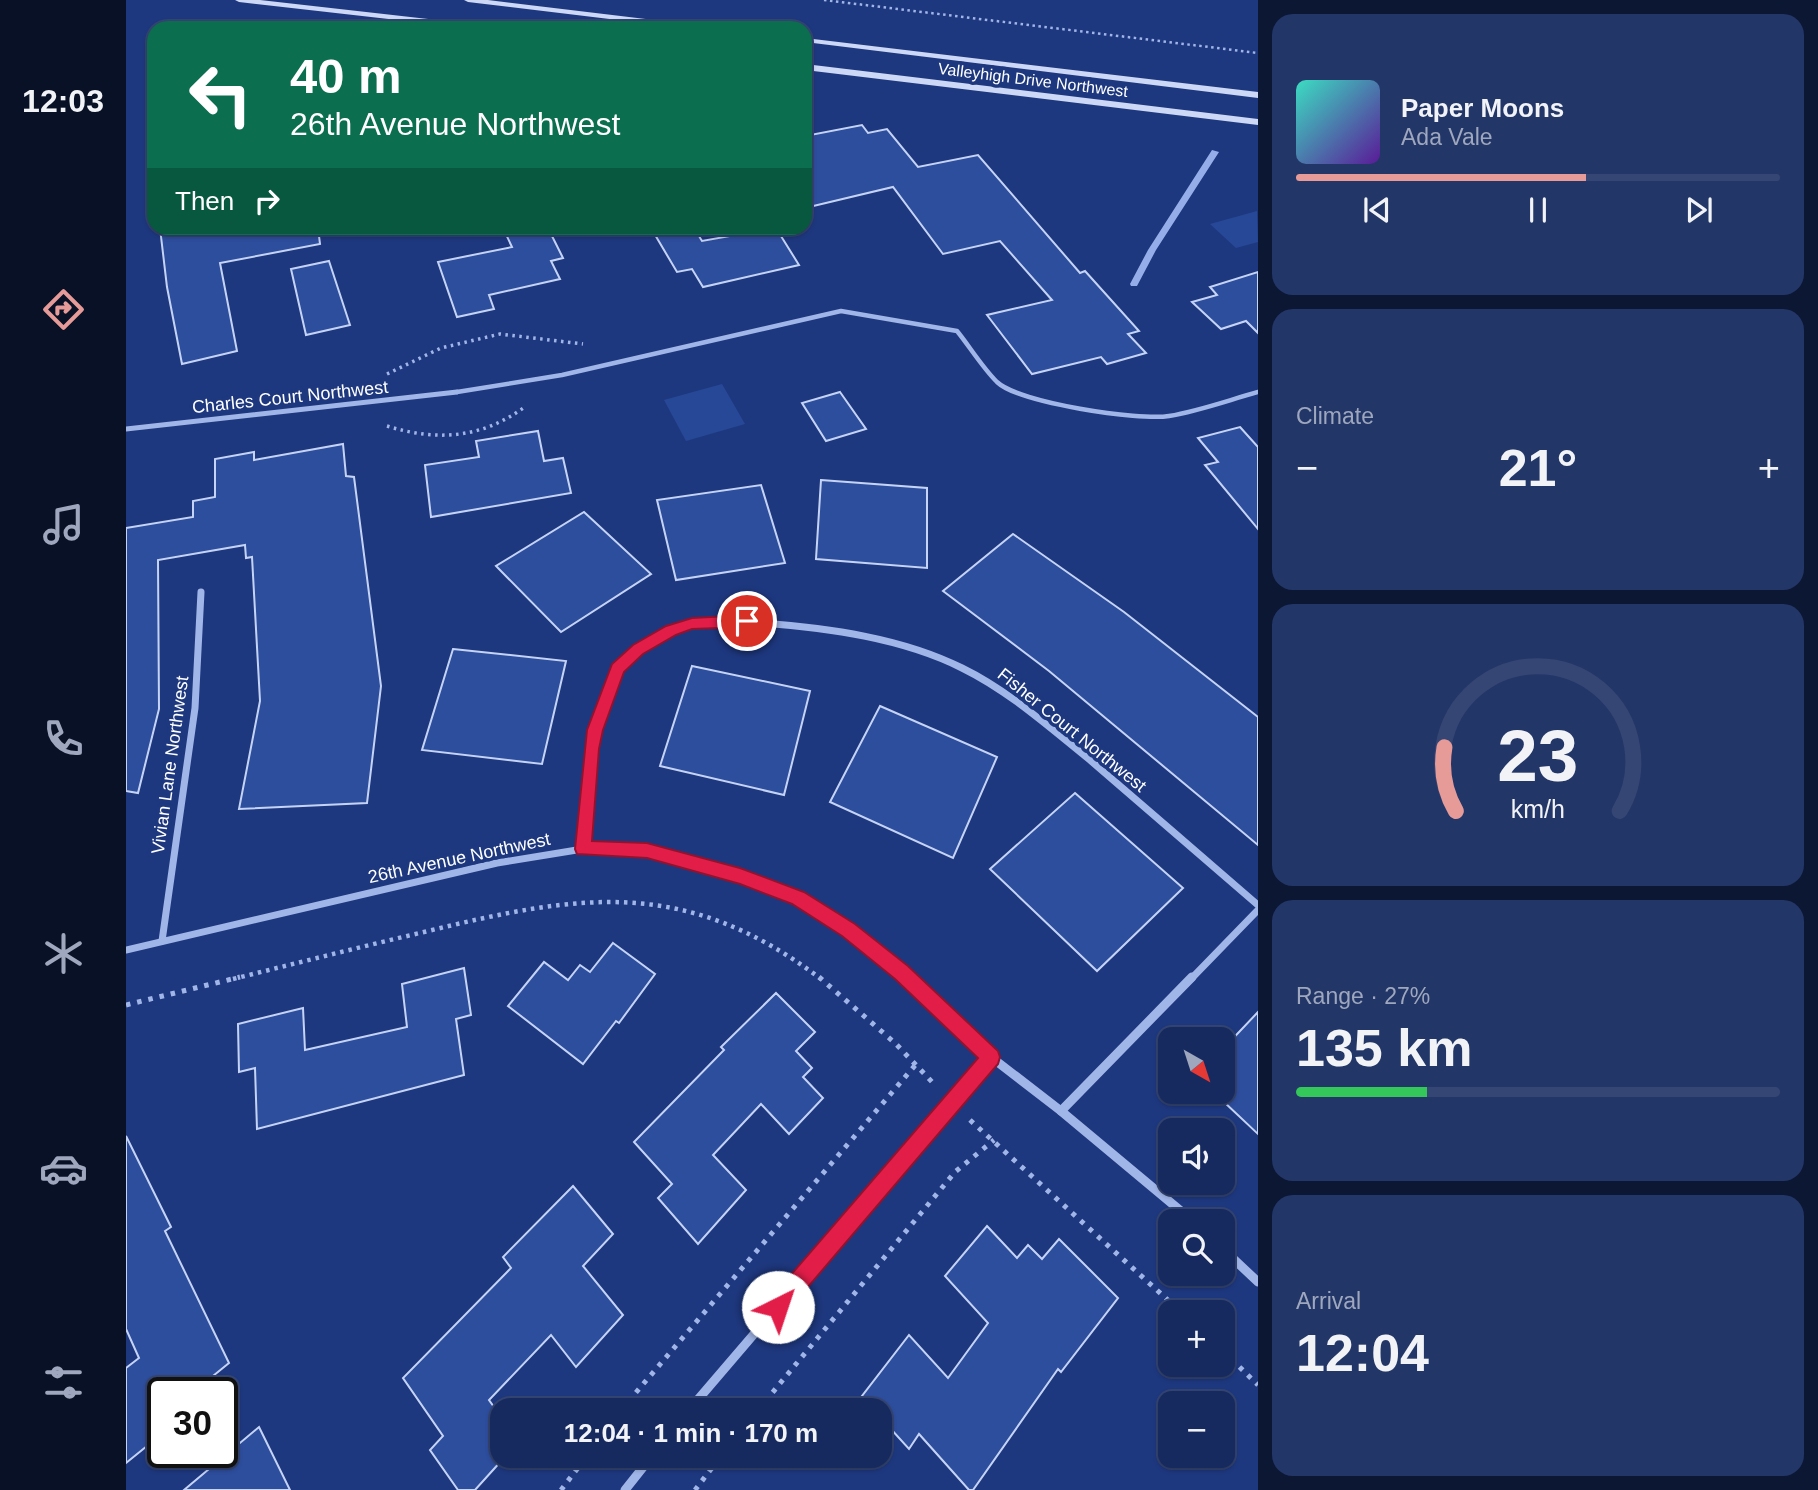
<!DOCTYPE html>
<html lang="en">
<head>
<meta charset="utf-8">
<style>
	:root { --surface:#162a5f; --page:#233668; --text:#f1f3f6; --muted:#9ea7bd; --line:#354674; --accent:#e69b98 }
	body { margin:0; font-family:Helvetica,sans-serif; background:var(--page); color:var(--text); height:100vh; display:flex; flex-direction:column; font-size:26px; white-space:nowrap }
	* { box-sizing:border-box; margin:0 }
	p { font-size:23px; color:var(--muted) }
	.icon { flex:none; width:38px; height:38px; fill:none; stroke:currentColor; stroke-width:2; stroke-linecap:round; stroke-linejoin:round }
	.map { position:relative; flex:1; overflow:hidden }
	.drawer { display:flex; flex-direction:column; gap:14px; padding:14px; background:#0c1734; width:560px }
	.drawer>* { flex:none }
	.top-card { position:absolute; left:21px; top:21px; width:665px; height:214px; border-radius:21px; box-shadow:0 2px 5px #0004,0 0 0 2px var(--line); background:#0b6e4f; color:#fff; overflow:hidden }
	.needle { width:46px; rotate:141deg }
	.buttons { position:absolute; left:1032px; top:1027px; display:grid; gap:14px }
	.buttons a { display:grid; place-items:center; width:77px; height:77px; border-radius:14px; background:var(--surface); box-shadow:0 2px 5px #0004,0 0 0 2px var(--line); font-size:35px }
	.speed { position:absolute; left:21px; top:1377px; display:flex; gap:14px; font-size:35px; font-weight:700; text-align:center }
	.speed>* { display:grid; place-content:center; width:91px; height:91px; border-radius:50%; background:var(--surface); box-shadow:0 2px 5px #0004,0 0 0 2px var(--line); line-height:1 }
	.speed .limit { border:4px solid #111; border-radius:10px; background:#fff; color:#111 }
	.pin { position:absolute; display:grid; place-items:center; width:60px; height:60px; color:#fff; margin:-30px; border:4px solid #fff; border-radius:50%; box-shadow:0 2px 7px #0007 }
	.me { position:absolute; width:77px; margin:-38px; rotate:41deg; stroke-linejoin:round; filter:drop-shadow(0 0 5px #0008) }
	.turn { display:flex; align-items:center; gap:24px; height:147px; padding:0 28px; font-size:32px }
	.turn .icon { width:91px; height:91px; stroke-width:2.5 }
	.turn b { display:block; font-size:49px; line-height:60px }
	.then { display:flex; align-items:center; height:66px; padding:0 28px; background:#0003; gap:14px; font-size:26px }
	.big { font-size:52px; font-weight:800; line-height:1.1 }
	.drawer .card { flex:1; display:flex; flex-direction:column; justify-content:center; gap:10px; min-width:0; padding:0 24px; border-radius:21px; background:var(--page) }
	.drawer .dial { align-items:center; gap:0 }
	.dial svg { height:182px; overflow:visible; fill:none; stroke:var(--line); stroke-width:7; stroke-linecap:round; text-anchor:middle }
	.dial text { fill:var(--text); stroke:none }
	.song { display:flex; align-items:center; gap:21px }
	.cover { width:84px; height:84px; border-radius:10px; background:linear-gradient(135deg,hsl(170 70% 55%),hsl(270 70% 35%)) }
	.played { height:7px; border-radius:4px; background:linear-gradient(90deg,var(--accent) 60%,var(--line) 60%) }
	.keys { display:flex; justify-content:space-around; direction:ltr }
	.heat { display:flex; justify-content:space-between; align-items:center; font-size:38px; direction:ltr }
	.charge { height:10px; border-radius:5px; background:linear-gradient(90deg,#34c759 27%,var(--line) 0) }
	.trip { position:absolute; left:364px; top:1398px; width:402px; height:70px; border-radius:21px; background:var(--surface); box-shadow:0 2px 5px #0004,0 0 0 2px var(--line); font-weight:800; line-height:70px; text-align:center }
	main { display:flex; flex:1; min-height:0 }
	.tab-bar { display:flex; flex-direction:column; width:126px; justify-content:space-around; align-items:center; background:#091126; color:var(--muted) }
	.tab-bar .icon { width:49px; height:49px }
	.tab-bar .current { color:var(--accent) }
	.tab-bar b { font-size:32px; color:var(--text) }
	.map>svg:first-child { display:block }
	.green { fill:#274897 }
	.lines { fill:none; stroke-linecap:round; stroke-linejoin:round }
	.stream { fill:#95aeea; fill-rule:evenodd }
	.building { fill:#2d4d9d; stroke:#c5d4f6; stroke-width:2 }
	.path-far3 { stroke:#a1b6e8; stroke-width:2.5; stroke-dasharray:2.5 3.5; stroke-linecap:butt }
	.path-far2 { stroke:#a1b6e8; stroke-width:3.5; stroke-dasharray:2.5 4.5; stroke-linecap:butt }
	.path-far1 { stroke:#a1b6e8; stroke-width:4.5; stroke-dasharray:3.5 5; stroke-linecap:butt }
	.path { stroke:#a1b6e8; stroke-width:5; stroke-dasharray:4.5 7; stroke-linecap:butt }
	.service { stroke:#a1b6e8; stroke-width:4.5 }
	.minor-far2 { stroke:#a1b6e8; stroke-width:5 }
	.minor-far1 { stroke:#a1b6e8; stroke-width:7 }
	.minor { stroke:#a1b6e8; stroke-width:9 }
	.secondary { fill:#ccd8f6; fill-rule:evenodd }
	.route { fill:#e11d48; stroke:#92132f; stroke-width:2 }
	.labels { text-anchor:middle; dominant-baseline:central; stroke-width:7; stroke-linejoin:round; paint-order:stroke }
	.far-street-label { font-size:16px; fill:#fff; stroke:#1e387f }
	.street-label { font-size:18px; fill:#fff; stroke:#1e387f }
</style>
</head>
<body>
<main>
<nav class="tab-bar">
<b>12:03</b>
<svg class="icon current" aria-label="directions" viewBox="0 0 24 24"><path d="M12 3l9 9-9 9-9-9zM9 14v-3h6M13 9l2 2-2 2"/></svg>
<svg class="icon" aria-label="music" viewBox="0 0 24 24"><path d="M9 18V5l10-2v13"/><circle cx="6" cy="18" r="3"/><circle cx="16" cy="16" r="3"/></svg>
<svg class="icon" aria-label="phone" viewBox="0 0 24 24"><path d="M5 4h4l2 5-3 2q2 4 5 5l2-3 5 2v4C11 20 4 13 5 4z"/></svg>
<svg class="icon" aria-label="climate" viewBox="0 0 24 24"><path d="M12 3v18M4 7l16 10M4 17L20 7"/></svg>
<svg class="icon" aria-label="car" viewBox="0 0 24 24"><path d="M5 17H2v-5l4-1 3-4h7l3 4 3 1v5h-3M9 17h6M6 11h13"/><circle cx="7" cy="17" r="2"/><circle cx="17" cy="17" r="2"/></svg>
<svg class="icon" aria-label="filters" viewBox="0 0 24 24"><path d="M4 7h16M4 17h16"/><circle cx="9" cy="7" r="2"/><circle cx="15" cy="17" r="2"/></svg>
</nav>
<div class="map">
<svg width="1132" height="1490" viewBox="0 0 1132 1490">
	<rect width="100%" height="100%" fill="#1e387f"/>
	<g class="green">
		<polygon points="1131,211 1132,242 1110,248 1084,224"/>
		<polygon points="596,384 619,424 560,441 538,400"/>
	</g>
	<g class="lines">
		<polygon class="stream" points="1086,150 1093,152 1030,250 1011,286 1005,286 1004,284 1022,250"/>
	</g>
	<g class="building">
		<polygon points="736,125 742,133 761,129 792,167 852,155 954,273 959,271 1013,331 1002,334 1020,353 981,364 975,357 906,374 861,315 926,300 874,241 817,254 767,187 679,208 679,136"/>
		<polygon points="34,228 192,228 194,244 94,263 111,351 56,364 41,287"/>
		<polygon points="377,228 422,228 437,258 425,261 434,279 363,295 368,309 331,317 312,262 386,247"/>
		<polygon points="525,228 568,228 576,241 650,228 673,265 577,287 566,269 551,272"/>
		<polygon points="203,261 224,325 180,335 165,269"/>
		<polygon points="1132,272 1132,333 1120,321 1095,329 1066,302 1091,295 1084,287"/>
		<polygon points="714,392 740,429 700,441 676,403"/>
		<polygon points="1114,427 1132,447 1132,529 1079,465 1092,462 1072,438"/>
		<polygon points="412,431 418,461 437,458 445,493 305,517 299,465 353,457 350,441"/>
		<polygon points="217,444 220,476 228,477 255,686 241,803 113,809 134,701 126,557 120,558 119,545 32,560 33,709 12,793 0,791 0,528 67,517 67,501 89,497 89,459 128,452 128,460"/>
		<polygon points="695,480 801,488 801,568 690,559"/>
		<polygon points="635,485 659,563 550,580 531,500"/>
		<polygon points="458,512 525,574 435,632 370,566"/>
		<polygon points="887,534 998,612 1132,717 1132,845 923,671 817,591"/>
		<polygon points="327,649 440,661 416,764 296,750"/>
		<polygon points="566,666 684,691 658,795 534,766"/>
		<polygon points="754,706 871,757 827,858 704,802"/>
		<polygon points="949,793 1057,888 971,971 864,869"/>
		<polygon points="487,943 529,974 493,1023 490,1021 457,1064 382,1006 418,962 442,980 454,965 464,972"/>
		<polygon points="338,968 345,1015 330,1019 338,1075 131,1129 129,1068 113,1072 112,1024 177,1008 179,1050 281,1027 276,984"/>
		<polygon points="650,993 689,1032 670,1051 686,1068 677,1077 697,1098 663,1134 635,1104 587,1155 620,1190 572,1244 532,1198 546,1184 508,1142 598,1050 595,1047"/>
		<polygon points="1132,1012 1132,1134 1097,1101 1097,1049"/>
		<polygon points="0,1136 45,1227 39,1231 103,1363 66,1393 37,1393 37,1433 0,1463 0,1368 13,1358 0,1329"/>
		<polygon points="447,1186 487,1234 457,1266 497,1315 450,1367 425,1335 363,1400 376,1418 376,1460 349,1490 332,1490 304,1450 317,1436 277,1378 385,1268 377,1257"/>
		<polygon points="861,1226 891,1258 902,1245 916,1259 933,1239 992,1298 935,1372 932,1369 847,1490 843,1490 793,1434 783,1449 754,1417 754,1410 748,1410 736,1396 783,1335 822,1378 862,1323 819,1276"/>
		<polygon points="133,1427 164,1490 58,1490"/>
	</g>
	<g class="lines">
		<polyline class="path-far3" points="698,0 1132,53"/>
		<g class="path-far2">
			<polyline points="261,374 315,348 374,334 457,344"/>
			<path d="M261 426C312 442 357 438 400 406"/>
		</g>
		<path class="path-far1" d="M107 979C171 963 234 947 298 932 453 894 559 876 695 979"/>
		<g class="path">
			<polyline points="693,977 769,1043 808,1084"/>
			<polyline points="0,1005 114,977"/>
			<polyline points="844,1120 1055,1312"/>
			<polyline points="1097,1351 1132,1385"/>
			<polyline points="495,1410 791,1063"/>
			<polyline points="632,1410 829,1172 868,1140"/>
			<polyline points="435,1490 461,1456"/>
			<polyline points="569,1490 595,1456"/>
		</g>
		<path class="service" d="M331 392 436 375 715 311 831 331C844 347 856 367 871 382 893 403 1013 421 1043 416 1073 411 1103 400 1132 392"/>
		<polyline class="minor-far2" points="0,429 331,392"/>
		<g class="minor-far1">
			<path d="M457 849C461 799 464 751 478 703 481 692 484 678 491 669 523 625 586 618 636 623 702 628 776 638 836 668 883 691 923 727 964 760 1020 808 1076 857 1132 905"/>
			<polyline points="36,941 69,708 75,592"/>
			<polyline points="0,950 371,863 457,849 521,850 672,898 723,930 782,979"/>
			<polyline points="1065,979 1132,910"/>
		</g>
		<g class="minor">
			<polyline points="780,977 865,1057 935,1111 1068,1222"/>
			<polyline points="935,1111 1066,977"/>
			<polyline points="1097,1249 1132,1282"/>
			<polyline points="563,1410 865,1057"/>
			<polyline points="499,1490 526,1456"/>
		</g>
		<g class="secondary">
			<polygon points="109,0 134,0 364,26 368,28 342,28 113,2"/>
			<polygon points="338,0 362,0 578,26 582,28 558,28 342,2"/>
			<polygon points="679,38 1132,92 1132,98 679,42"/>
			<polygon points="679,64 1132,119 1132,125 679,70"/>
		</g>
	</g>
	<polygon class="route" points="621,615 629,621 621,627 566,629 550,635 517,654 498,672 477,730 473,749 466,841 521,843 614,868 678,892 729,924 782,966 872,1051 874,1057 872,1064 659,1314 652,1317 644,1314 641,1307 644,1299 852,1058 769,979 716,936 666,904 614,884 521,858 451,854 449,849 461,730 486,664 507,645 540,626 566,618"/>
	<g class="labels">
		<g class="far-street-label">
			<text transform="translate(907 80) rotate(7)">Valleyhigh Drive Northwest</text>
		</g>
		<g class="street-label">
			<text transform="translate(164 397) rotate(-6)">Charles Court Northwest</text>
			<text transform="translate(946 730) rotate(39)">Fisher Court Northwest</text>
			<text transform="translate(44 765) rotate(-82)">Vivian Lane Northwest</text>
			<text transform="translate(333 858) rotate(-12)">26th Avenue Northwest</text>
		</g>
	</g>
</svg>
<div class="buttons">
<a><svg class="needle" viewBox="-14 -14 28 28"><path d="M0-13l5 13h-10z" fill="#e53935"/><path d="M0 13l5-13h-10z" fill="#9ea7bd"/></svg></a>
<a><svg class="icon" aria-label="sound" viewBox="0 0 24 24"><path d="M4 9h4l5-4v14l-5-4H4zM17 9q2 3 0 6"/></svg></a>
<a><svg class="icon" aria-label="search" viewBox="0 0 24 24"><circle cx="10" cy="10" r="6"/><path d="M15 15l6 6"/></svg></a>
<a>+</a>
<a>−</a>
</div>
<div class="speed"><div class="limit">30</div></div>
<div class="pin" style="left:621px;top:621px;background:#d93025"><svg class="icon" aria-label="arrive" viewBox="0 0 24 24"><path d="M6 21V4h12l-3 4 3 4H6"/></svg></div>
<svg class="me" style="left:652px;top:1307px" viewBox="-20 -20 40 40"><circle r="19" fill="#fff"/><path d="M0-13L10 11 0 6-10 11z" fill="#e11d48"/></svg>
<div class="trip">12:04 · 1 min · 170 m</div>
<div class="top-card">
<div class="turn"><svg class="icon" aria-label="left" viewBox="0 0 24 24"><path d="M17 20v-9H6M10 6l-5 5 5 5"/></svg><div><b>40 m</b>26th Avenue Northwest</div></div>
<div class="then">Then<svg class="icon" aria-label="right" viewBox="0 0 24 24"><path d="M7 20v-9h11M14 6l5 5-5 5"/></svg></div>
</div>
</div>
<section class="drawer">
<div class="card">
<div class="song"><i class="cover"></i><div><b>Paper Moons</b><p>Ada Vale</p></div></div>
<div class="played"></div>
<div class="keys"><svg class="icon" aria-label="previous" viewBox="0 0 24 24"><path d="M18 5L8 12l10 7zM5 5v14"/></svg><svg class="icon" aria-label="pause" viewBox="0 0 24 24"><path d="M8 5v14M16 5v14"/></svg><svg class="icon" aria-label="next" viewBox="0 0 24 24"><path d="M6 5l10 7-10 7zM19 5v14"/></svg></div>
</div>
<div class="card"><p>Climate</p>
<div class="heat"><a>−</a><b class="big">21°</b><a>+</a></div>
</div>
<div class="card dial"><svg viewBox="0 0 100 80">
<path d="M14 69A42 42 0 1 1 86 69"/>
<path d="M14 69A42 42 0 0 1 9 41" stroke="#e69b98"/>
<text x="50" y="56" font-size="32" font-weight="700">23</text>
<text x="50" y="72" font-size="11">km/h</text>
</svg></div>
<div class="card"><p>Range · 27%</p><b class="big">135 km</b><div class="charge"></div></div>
<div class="card"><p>Arrival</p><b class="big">12:04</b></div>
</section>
</main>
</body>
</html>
